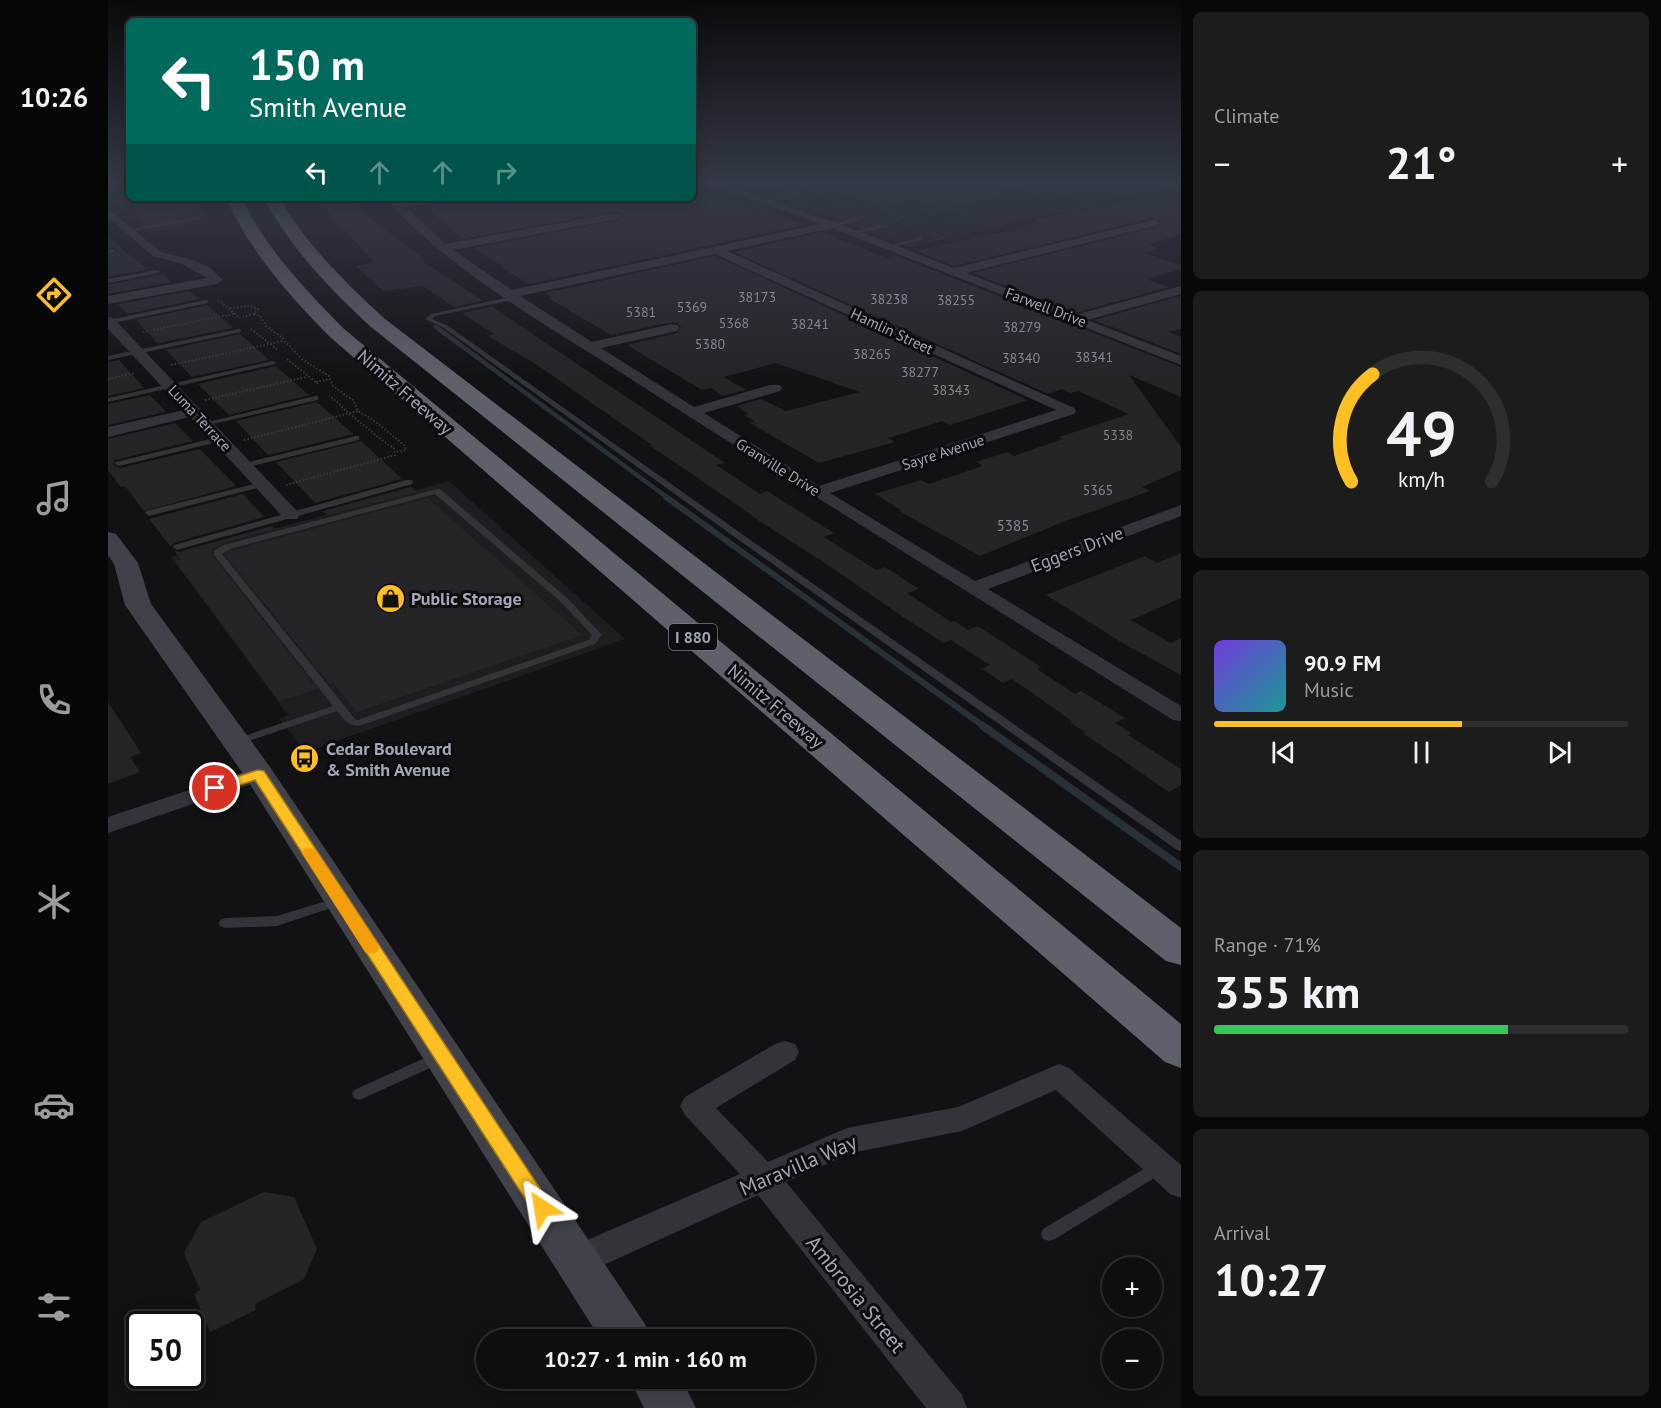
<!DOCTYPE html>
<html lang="en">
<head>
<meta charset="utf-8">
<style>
	:root { --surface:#0e0e0f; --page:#1c1c1d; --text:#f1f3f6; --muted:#9b9c9e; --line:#2e2e2f; --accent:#fdbf21 }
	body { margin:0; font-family:"PT Sans",sans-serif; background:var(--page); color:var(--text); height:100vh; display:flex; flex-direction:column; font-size:22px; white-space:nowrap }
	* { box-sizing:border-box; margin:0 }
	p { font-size:20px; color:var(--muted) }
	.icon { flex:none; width:33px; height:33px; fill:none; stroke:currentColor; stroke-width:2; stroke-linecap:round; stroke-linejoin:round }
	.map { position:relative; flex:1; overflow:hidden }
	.details { display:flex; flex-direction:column; gap:12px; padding:12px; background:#080808; width:480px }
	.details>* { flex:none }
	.top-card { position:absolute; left:18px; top:18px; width:570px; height:183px; border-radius:9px; box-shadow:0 3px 15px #0003,0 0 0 2px var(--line); background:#00695c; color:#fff; overflow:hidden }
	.tools { position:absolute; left:994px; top:1257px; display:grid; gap:12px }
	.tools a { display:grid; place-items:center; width:60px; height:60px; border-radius:50%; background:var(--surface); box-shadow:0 3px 15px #0003,0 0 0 2px var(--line); font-size:30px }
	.speed { position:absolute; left:18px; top:1311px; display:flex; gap:12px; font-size:30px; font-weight:700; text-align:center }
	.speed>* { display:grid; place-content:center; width:78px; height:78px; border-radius:50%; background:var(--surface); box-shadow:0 3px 15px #0003,0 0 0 2px var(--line); line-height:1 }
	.speed .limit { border:3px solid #111; border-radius:9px; background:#fff; color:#111 }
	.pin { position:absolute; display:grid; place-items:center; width:51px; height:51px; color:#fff; margin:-26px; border:3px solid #fff; border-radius:50%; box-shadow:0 2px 6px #0007 }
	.me { position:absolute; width:66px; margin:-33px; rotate:327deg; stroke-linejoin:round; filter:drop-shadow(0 0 4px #0008) }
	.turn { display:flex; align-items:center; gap:21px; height:126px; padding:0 24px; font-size:27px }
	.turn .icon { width:78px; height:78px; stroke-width:2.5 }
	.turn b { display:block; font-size:42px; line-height:51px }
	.lanes { display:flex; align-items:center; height:57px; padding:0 24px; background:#0003; justify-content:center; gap:30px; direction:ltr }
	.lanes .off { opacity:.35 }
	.big { font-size:45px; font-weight:800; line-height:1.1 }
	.details .widget { flex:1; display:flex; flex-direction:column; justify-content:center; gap:9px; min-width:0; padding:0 21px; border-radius:9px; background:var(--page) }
	.details .dial { align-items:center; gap:0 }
	.dial svg { height:156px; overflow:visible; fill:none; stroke:var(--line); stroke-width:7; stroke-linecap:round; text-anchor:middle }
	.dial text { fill:var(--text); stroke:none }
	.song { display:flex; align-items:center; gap:18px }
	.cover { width:72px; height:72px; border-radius:9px; background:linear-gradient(135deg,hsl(260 70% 55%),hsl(180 70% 35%)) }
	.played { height:6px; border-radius:3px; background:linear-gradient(90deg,var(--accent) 60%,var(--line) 60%) }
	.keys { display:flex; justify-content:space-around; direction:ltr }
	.heat { display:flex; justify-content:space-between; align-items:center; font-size:33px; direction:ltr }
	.charge { height:9px; border-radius:4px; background:linear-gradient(90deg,#34c759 71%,var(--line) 0) }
	.trip { position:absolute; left:368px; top:1329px; width:339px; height:60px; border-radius:30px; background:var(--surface); box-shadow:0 3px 15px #0003,0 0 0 2px var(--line); font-weight:800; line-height:60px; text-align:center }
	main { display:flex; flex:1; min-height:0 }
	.tab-bar { display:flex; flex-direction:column; width:108px; justify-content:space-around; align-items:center; background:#060606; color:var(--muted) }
	.tab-bar .icon { width:42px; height:42px }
	.tab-bar .selected { color:var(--accent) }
	.tab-bar b { font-size:27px; color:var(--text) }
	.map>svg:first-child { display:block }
	.built { fill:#1e1e21 }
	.green { fill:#181f19 }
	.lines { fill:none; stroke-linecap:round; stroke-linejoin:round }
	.stream-far2 { stroke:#283038; stroke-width:4.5 }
	.stream-far1 { stroke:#283038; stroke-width:6 }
	.stream { stroke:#283038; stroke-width:8 }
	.building { fill:#252528 }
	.path { stroke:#393a40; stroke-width:2; stroke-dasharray:1.5 2; stroke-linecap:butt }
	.lane { fill:#333439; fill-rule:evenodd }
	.street { fill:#333439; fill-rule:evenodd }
	.secondary { fill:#414249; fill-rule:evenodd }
	.highway { fill:#5f616a; fill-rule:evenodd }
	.route { fill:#fdbf21; stroke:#a47c15; stroke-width:1.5 }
	.slow { fill:#f59e0b }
	.labels { text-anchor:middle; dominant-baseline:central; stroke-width:6; stroke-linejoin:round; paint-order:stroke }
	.far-number-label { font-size:14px; fill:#838691 }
	.far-street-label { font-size:15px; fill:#a3a7b5; stroke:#0d0d0f }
	.number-label { font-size:15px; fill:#838691 }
	.shield { fill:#0d0d0f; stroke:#767983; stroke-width:1.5 }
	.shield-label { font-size:16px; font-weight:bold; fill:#a3a7b5 }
	.street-label { font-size:18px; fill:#a3a7b5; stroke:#0d0d0f }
	.poi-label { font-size:18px; font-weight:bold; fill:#a3a7b5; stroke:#0d0d0f; text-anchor:start }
	.near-street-label { font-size:21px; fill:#a3a7b5; stroke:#0d0d0f }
</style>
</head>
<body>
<main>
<nav class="tab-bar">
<b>10:26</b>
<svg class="icon selected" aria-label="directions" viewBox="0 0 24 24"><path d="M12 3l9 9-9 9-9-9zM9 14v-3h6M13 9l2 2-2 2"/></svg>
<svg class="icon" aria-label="music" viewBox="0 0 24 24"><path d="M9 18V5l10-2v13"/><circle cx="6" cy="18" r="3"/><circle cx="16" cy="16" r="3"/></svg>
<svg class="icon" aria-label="phone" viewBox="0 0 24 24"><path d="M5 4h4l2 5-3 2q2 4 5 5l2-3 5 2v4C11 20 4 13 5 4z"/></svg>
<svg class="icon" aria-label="climate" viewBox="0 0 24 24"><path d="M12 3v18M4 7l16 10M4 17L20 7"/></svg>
<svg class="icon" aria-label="car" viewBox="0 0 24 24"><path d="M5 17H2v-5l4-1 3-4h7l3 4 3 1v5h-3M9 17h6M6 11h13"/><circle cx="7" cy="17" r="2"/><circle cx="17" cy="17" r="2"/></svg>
<svg class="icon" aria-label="filters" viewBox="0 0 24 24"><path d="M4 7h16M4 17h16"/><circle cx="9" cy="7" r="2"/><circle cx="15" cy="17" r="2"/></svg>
</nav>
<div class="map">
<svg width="1073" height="1408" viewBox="0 0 1073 1408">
	<rect width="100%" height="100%" fill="#121214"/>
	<g class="built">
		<polygon points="0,182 21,182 21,198 93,198 101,221 44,232 0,197"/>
		<polygon points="613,182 1022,182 1039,192 802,247 680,201"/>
		<polygon points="341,481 517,639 198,752 171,719 180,715 63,557"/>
	</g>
	<g class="green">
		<polygon points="727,190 795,215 784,218 717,194"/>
		<polygon points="942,193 957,195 965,200 943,204 921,197 927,194"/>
		<polygon points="834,208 860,216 828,224 802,216"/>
	</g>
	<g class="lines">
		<polyline class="stream-far2" points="328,327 560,498"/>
		<polyline class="stream-far1" points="558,497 878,728"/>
		<polyline class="stream" points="875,726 1073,867"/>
	</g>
	<g class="building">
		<polygon points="710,182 851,182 893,195 839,208 810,198 773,207 709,185"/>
		<polygon points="585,188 696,225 421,284 394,268 397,268 366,248 508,221 515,215 508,211 354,239 318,207 391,198 585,198"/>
		<polygon points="1061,192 1073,197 1073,234 1041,244 1051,249 1036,253 1073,265 1073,269 1038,279 1061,287 967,313 865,273 1051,227 1052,220 1045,218 846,266 808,251 934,223 926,220"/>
		<polygon points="16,198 67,198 88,213 44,221"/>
		<polygon points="241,202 315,258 314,261 375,301 346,307 315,286 275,291 248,266 267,263 213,205"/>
		<polygon points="714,232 778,258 788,256 1073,367 1073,397 1021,375 1073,447 1073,470 1034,487 1042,491 960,520 872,556 791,511 793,510 767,494 813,480 821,484 875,466 868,462 899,452 906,456 955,439 951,437 1021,414 970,391 963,393 954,389 940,394 626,252"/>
		<polygon points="0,236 17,252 40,269 0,277 0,256 10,250 6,247 0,248"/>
		<polygon points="607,256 920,400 842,425 834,421 822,425 780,438 787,442 711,463 642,423 647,421 636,415 640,414 629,406 653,399 678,411 752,392 668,363 616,377 638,390 615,396 603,388 594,390 519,345 569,333 573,327 569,323 564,322 503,335 440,298 444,297 437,293"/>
		<polygon points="54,274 63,282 0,294 0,285"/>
		<polygon points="81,291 92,299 19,314 10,304"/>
		<polygon points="1073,296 1073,329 1061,332 1073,337 1073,354 986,320"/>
		<polygon points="99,305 125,328 50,343 28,320"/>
		<polygon points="384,307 617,463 608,465 652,494 659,491 726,533 716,537 768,570 777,567 811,589 799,593 843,622 847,621 860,630 870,626 933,667 929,669 967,694 973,691 1017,718 1007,723 1023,733 1020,735 1073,769 1073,785 1061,792 975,733 977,732 962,722 964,721 904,679 895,683 874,669 882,665 843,640 836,643 798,619 720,565 642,515 644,515 541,445 544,445 426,363 380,336 386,334 354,313"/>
		<polygon points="132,334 161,360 84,377 58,350"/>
		<polygon points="11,360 36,388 0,396 0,362"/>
		<polygon points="168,366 201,395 121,415 90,384"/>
		<polygon points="42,395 58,412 0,425 0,404"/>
		<polygon points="209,402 245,434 160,455 128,421"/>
		<polygon points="67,423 85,441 7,460 5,465 12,468 92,449 128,486 36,511 17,486 13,487 0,470 0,439"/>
		<polygon points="253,441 294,479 207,503 168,462"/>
		<polygon points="303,487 309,492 219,515 215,511"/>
		<polygon points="135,494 156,517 65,543 63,547 41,519"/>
		<polygon points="320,498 474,635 249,712 225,683 222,684 117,555 123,551"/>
		<polygon points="164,526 167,529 115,543 105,549 104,555 209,689 171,701 67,561 73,560 66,550 70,552"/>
		<polygon points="1073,553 1073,598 1023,620 1063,643 1073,638 1073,675 1013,642 938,595 1037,556 1049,563"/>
		<polygon points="0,702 33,753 22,757 32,772 0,784"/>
		<polygon points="156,1192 186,1197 209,1249 196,1279 147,1304 148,1310 102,1332 86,1294 92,1290 76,1253 93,1222"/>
	</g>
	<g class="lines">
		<g class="path">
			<polyline points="755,182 759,183"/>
			<polyline points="876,187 1016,191 1073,188"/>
			<polyline points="701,190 748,206"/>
			<polyline points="711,193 727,189"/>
			<polyline points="770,206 797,215"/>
			<polyline points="788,218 892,194 862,185 806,198 834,207"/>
			<polyline points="789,221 804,226"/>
			<polyline points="823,233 836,238 825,240"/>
			<polyline points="110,300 132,318"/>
			<polyline points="122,308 142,306 150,309 146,314 135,317"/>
			<polyline points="146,314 152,316 158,326 172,336 194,359 221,376 225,386 246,401 250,411 268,422 297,446 298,450 288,452"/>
			<polyline points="143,329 170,350"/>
			<polyline points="35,332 126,314"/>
			<polyline points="179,359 210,384"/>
			<polyline points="63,365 175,341"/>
			<polyline points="0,379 27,373"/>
			<polyline points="208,382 222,379"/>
			<polyline points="97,400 198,377"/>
			<polyline points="136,440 250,411"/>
			<path d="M178 485 287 455 286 448C270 439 258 426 243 415 235 409 231 402 221 396"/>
		</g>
		<g class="lane">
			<polygon points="655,182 661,182 691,192 685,197 657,202 657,200 681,195 684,192"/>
			<polygon points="21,186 21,190 0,194 0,190"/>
			<polygon points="91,216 93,219 21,232 18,230"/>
			<polygon points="754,216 756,219 725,227 722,225"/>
			<polygon points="777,224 780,226 779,227 745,234 742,232"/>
			<polygon points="812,237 815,239 814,240 781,248 778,246"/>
			<polygon points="0,250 5,249 8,251 0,254"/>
			<polygon points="49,270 51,271 51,273 0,283 0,279"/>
			<polygon points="407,296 409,297 409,299 327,316 324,319 340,326 641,539 1073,841 1073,851 1069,850 635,543 336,328 317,319 323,314"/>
			<polygon points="98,300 101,302 100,303 0,324 0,320"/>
			<polygon points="131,329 133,330 133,332 0,360 0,356"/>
			<polygon points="165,361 168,363 167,364 0,402 0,398"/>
			<polygon points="207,396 210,396 210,400 96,426 92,424"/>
			<polygon points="248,436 251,436 251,440 136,468 132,466 133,464"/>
			<polygon points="111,437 114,437 114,441 11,466 7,464 8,462"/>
			<polygon points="298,480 304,480 305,482 304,484 72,549 69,550 65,547 66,545"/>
			<polygon points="154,482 157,482 157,486 41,516 37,513 38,511"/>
			<path d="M329 489H332L460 599 494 635 487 644 254 725C242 728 236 720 229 711L132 744H124L123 742 124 740 225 706 106 555V551L116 545ZM327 494 454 603 484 635 481 640 250 720 247 719 114 554 122 549Z"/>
			<polygon points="231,897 235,898 237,901 235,904 169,926 117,928 112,926 111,923 112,920 117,918 169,916"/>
			<polygon points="330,1052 335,1054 337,1058 335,1062 256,1098 251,1100 246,1098 244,1094 246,1090"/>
			<polygon points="1051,1160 1056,1162 1059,1167 1056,1172 947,1239 941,1241 935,1239 933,1234 935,1229"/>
		</g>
		<g class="street">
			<path d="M595 182H609L729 223 846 268 1046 220 1050 221V225L858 273 967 315 1073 286V294L979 320 1073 356V365L724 228 619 251 966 408 968 411 966 414 722 493 867 581 1073 505V516L880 589 1073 706V721L1065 720C886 608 706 497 529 383 449 331 337 269 278 198H289L292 201 343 198 338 201 298 207 337 244 508 213 513 216 508 219 345 250 404 290 713 224ZM607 254 948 410 711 486 596 413 672 391 674 388 672 385H662L586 407 493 348 569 331 571 328 569 325 564 324 484 342 412 296Z"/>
			<polygon points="0,209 53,252 82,259 101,267 115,280 109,284 0,304 0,296 99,278 74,264 45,256 0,217"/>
			<polygon points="0,317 5,318 189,511 192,515 189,519 177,519 82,417 0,437 0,427 76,410 0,329"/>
			<polygon points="150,767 158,769 161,774 158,779 0,833 0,817"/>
			<polygon points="677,1041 687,1044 691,1052 687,1060 608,1108 660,1162 739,1128 850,1107 951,1064 961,1068 1073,1165 1073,1198 1062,1194 948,1090 854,1131 743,1153 678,1182 854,1395 859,1408 818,1408 650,1195 480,1272 468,1276 456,1272 452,1261 456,1250 632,1174 577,1115 572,1106 577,1097 667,1044"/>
		</g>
		<g class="secondary">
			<polygon points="0,532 8,534 30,563 43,604 162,767 537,1324 543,1340 493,1340 138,778 17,605 6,564 0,555"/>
			<polygon points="521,1378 573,1378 588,1408 536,1408"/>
		</g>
		<g class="highway">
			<path d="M118 198H134C158 249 196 288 235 328L1073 1024V1068L1057 1062 221 336C180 294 142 252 118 198Z"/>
			<path d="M156 198H172C199 246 237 282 277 319L1073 928V965L1058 961 263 327C221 288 183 249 156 198Z"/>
		</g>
	</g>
	<linearGradient id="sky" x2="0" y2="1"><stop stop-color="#0a0a0b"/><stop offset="0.48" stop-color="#333945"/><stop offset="1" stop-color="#333945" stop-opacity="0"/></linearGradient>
	<rect width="1073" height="379" fill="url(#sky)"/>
	<polygon class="route" points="150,770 156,771 441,1202 444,1208 441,1214 434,1217 427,1214 147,780 107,793 100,788 102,785"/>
	<polygon class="slow" points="202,848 207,849 269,943 272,947 269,952 263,954 257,952 194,853 196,849"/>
	<defs>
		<symbol id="shop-disc" viewBox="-11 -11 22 22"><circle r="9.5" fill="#fdbf21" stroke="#0d0d0f"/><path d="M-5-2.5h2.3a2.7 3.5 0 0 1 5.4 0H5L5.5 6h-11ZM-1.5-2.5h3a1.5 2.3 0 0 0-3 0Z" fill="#111"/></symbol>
		<symbol id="bus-disc" viewBox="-11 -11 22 22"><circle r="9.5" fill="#fdbf21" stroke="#0d0d0f"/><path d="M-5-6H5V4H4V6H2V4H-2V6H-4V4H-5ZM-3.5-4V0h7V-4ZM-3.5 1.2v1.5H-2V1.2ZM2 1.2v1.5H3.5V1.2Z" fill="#111"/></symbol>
	</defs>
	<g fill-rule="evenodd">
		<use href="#shop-disc" x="266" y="582" width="33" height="33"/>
		<use href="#bus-disc" x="180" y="742" width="33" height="33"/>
	</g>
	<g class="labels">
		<g class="far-number-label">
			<text x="649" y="297">38173</text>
			<text x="781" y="299">38238</text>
			<text x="848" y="300">38255</text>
			<text x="584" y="307">5369</text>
			<text x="533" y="312">5381</text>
			<text x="626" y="323">5368</text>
			<text x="702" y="324">38241</text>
			<text x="914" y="327">38279</text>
			<text x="602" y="344">5380</text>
			<text x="764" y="354">38265</text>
			<text x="986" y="357">38341</text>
			<text x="913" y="358">38340</text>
			<text x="812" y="372">38277</text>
			<text x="843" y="390">38343</text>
			<text x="1010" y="435">5338</text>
			<text x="990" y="490">5365</text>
		</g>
		<g class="far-street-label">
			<text transform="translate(938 307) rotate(21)">Farwell Drive</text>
			<text transform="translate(784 331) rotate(25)">Hamlin Street</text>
			<text transform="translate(92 418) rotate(47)">Luma Terrace</text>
			<text transform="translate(835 452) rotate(-18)">Sayre Avenue</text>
			<text transform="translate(670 467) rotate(32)">Granville Drive</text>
		</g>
		<g class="number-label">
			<text x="905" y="525">5385</text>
		</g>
		<rect class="shield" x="561" y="624" width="48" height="26" rx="4.5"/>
		<g class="shield-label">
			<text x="585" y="637">I 880</text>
		</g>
		<g class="street-label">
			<text transform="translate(297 392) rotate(41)">Nimitz Freeway</text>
			<text transform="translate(969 549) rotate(-21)">Eggers Drive</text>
			<text transform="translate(668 706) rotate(40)">Nimitz Freeway</text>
		</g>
		<g class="poi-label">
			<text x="303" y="598">Public Storage</text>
			<text x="218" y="748">Cedar Boulevard<tspan x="218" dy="21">&amp; Smith Avenue</tspan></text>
		</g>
		<g class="near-street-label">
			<text transform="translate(690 1165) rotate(-23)">Maravilla Way</text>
			<text transform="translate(748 1294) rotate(51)">Ambrosia Street</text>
		</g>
	</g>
</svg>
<div class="tools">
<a>+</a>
<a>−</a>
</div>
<div class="speed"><div class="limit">50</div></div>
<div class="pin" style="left:107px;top:788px;background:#d93025"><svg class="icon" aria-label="arrive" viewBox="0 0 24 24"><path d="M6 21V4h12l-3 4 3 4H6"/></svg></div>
<svg class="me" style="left:434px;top:1208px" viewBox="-20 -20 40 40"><path d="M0-17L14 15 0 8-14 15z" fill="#fdbf21" stroke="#fff" stroke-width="4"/></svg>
<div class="trip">10:27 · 1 min · 160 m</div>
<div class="top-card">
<div class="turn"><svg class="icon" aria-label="left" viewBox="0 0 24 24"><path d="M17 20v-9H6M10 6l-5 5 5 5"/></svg><div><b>150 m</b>Smith Avenue</div></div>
<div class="lanes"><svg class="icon" aria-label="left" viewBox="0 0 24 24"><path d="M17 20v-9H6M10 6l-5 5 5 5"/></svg><svg class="icon off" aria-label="ahead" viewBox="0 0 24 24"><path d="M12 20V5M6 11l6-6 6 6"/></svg><svg class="icon off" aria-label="ahead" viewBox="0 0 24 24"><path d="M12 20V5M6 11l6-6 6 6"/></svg><svg class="icon off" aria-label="right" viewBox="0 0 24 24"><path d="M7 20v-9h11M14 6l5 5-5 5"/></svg></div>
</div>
</div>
<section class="details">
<div class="widget"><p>Climate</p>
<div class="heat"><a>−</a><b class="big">21°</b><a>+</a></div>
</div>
<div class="widget dial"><svg viewBox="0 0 100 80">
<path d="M14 69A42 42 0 1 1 86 69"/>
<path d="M14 69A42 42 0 0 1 25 14" stroke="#fdbf21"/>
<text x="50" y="56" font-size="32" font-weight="700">49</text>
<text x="50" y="72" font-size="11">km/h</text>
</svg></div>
<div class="widget">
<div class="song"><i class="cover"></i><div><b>90.9 FM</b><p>Music</p></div></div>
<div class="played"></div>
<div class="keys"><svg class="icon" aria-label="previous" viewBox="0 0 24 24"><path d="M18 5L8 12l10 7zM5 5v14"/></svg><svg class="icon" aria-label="pause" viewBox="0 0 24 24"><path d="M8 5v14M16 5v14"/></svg><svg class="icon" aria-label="next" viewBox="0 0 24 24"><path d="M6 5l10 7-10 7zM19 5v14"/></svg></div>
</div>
<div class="widget"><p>Range · 71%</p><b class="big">355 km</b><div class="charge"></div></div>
<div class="widget"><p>Arrival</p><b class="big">10:27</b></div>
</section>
</main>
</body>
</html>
